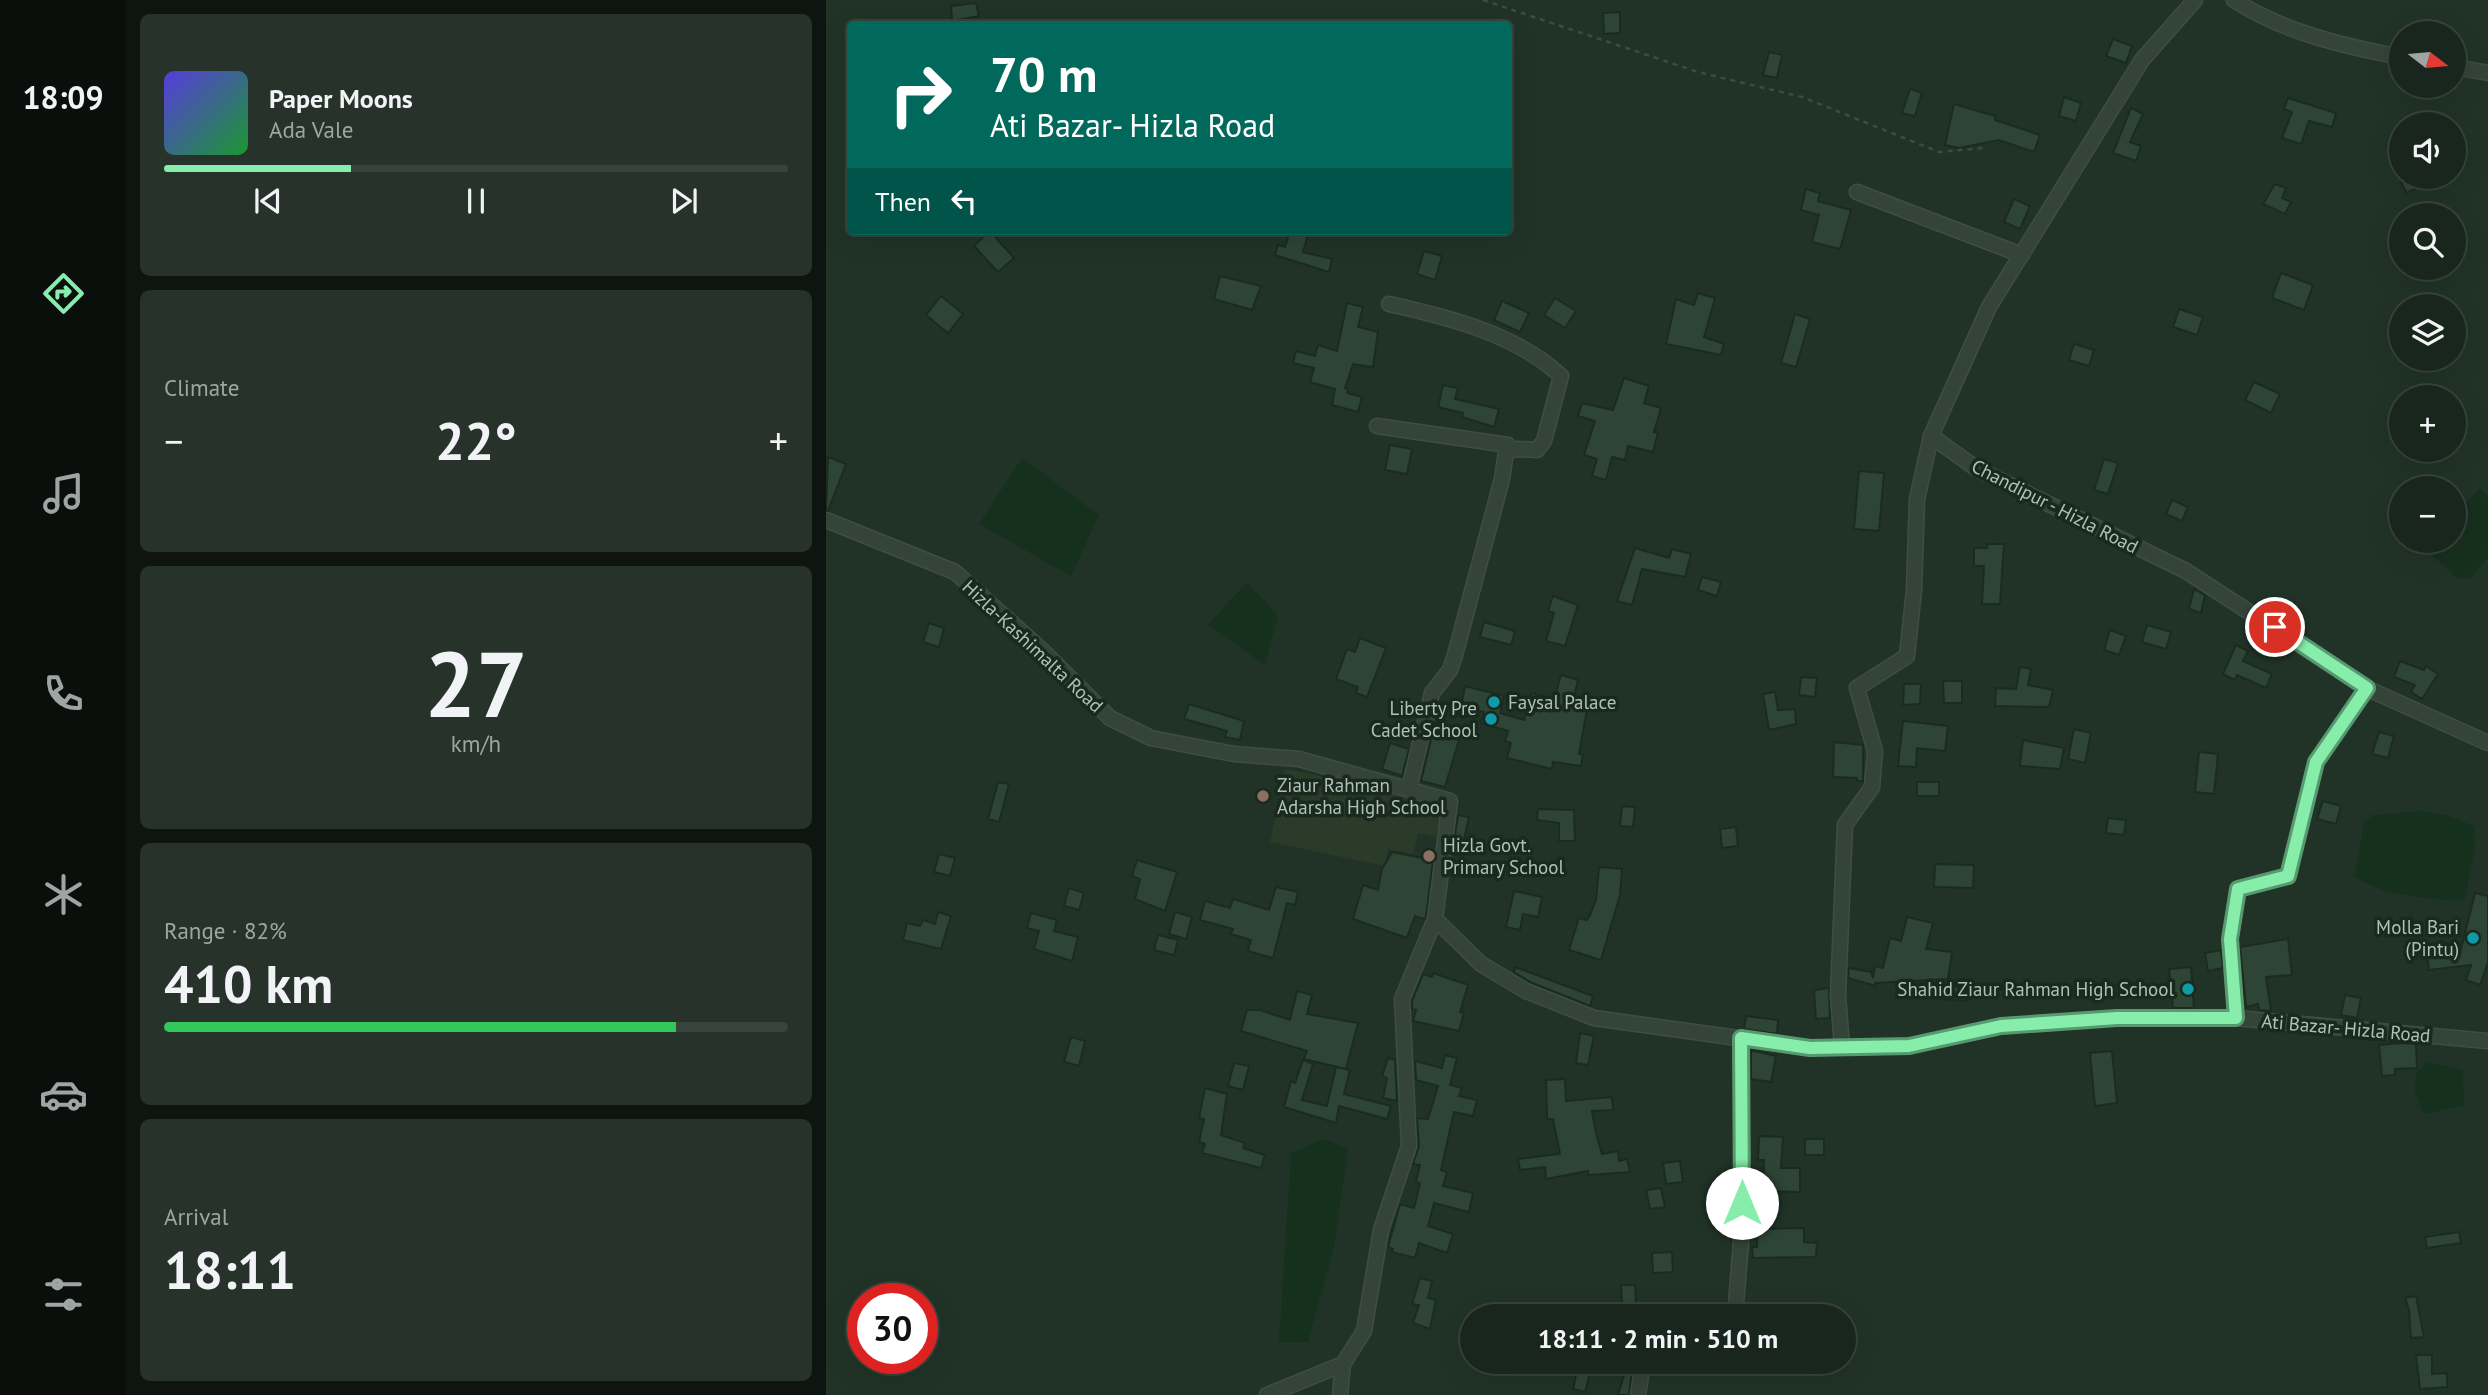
<!DOCTYPE html>
<html lang="en">
<head>
<meta charset="utf-8">
<style>
	:root { --surface:#19261d; --page:#26322a; --text:#f1f3f6; --muted:#9fa5a4; --line:#37433b; --accent:#87edab }
	body { margin:0; font-family:"PT Sans",sans-serif; background:var(--page); color:var(--text); height:100vh; display:flex; flex-direction:column; font-size:26px; white-space:nowrap }
	* { box-sizing:border-box; margin:0 }
	p { font-size:23px; color:var(--muted) }
	.icon { flex:none; width:38px; height:38px; fill:none; stroke:currentColor; stroke-width:2; stroke-linecap:round; stroke-linejoin:round }
	.map { position:relative; flex:1; overflow:hidden }
	.drawer { display:flex; flex-direction:column; gap:14px; padding:14px; background:#0e1510; width:700px }
	.drawer>* { flex:none }
	.banner { position:absolute; left:21px; top:21px; width:665px; height:214px; border-radius:7px; box-shadow:0 7px 28px #0002,0 0 0 2px var(--line); background:#00695c; color:#fff; overflow:hidden }
	.needle { width:46px; rotate:106deg }
	.fabs { position:absolute; left:1563px; top:21px; display:grid; gap:14px }
	.fabs a { display:grid; place-items:center; width:77px; height:77px; border-radius:50%; background:var(--surface); box-shadow:0 7px 28px #0002,0 0 0 2px var(--line); font-size:35px }
	.speed { position:absolute; left:21px; top:1283px; display:flex; gap:14px; font-size:35px; font-weight:700; text-align:center }
	.speed>* { display:grid; place-content:center; width:91px; height:91px; border-radius:50%; background:var(--surface); box-shadow:0 7px 28px #0002,0 0 0 2px var(--line); line-height:1 }
	.speed .limit { border:10px solid #d22; background:#fff; color:#111 }
	.pin { position:absolute; display:grid; place-items:center; width:60px; height:60px; color:#fff; margin:-30px; border:4px solid #fff; border-radius:50%; box-shadow:0 2px 7px #0007 }
	.me { position:absolute; width:77px; margin:-38px; rotate:0deg; stroke-linejoin:round; filter:drop-shadow(0 0 5px #0008) }
	.turn { display:flex; align-items:center; gap:24px; height:147px; padding:0 28px; font-size:32px }
	.turn .icon { width:91px; height:91px; stroke-width:2.5 }
	.turn b { display:block; font-size:49px; line-height:60px }
	.then { display:flex; align-items:center; height:66px; padding:0 28px; background:#0003; gap:14px; font-size:26px }
	.big { font-size:52px; font-weight:700; line-height:1.1 }
	.drawer .tile { flex:1; display:flex; flex-direction:column; justify-content:center; gap:10px; min-width:0; padding:0 24px; border-radius:10px; background:var(--page) }
	.drawer .dial { align-items:center; gap:0 }
	.dial b { font-size:91px; line-height:1 }
	.song { display:flex; align-items:center; gap:21px }
	.cover { width:84px; height:84px; border-radius:10px; background:linear-gradient(135deg,hsl(250 70% 55%),hsl(130 70% 35%)) }
	.played { height:7px; border-radius:4px; background:linear-gradient(90deg,var(--accent) 30%,var(--line) 30%) }
	.keys { display:flex; justify-content:space-around; direction:ltr }
	.heat { display:flex; justify-content:space-between; align-items:center; font-size:38px; direction:ltr }
	.charge { height:10px; border-radius:5px; background:linear-gradient(90deg,#34c759 82%,var(--line) 0) }
	.trip { position:absolute; left:634px; top:1304px; width:396px; height:70px; border-radius:35px; background:var(--surface); box-shadow:0 7px 28px #0002,0 0 0 2px var(--line); font-weight:700; line-height:70px; text-align:center }
	main { display:flex; flex:1; min-height:0 }
	.menu { display:flex; flex-direction:column; width:126px; justify-content:space-around; align-items:center; background:#0a0f0c; color:var(--muted) }
	.menu .icon { width:49px; height:49px }
	.menu .on { color:var(--accent) }
	.menu b { font-size:32px; color:var(--text) }
	.map>svg:first-child { display:block }
	.green { fill:#2a3b29 }
	.water { fill:#16301e }
	.building { fill:#2e4535; stroke:#1b2b20; stroke-width:2 }
	.lines { fill:none; stroke-linecap:round; stroke-linejoin:round }
	.street-casing { stroke:#3d4e42; stroke-width:17 }
	.path { stroke:#3e4d3b; stroke-width:2.5; stroke-dasharray:5 5; stroke-linecap:butt }
	.street { stroke:#344439; stroke-width:14 }
	.route-casing { stroke:#589a6f; stroke-width:18 }
	.route { stroke:#87edab; stroke-width:12 }
	.culture-dot { fill:#0f9aa8; stroke:#19291e; stroke-width:2.5 }
	.education-dot { fill:#8d6e63; stroke:#19291e; stroke-width:2.5 }
	.labels { text-anchor:middle; dominant-baseline:central; stroke-width:7; stroke-linejoin:round; paint-order:stroke }
	.street-label { font-size:19px; fill:#aec1b5; stroke:#19291e }
	.poi-label { font-size:19px; fill:#aec1b5; stroke:#19291e; text-anchor:start }
</style>
</head>
<body>
<main>
<nav class="menu">
<b>18:09</b>
<svg class="icon on" aria-label="directions" viewBox="0 0 24 24"><path d="M12 3l9 9-9 9-9-9zM9 14v-3h6M13 9l2 2-2 2"/></svg>
<svg class="icon" aria-label="music" viewBox="0 0 24 24"><path d="M9 18V5l10-2v13"/><circle cx="6" cy="18" r="3"/><circle cx="16" cy="16" r="3"/></svg>
<svg class="icon" aria-label="phone" viewBox="0 0 24 24"><path d="M5 4h4l2 5-3 2q2 4 5 5l2-3 5 2v4C11 20 4 13 5 4z"/></svg>
<svg class="icon" aria-label="climate" viewBox="0 0 24 24"><path d="M12 3v18M4 7l16 10M4 17L20 7"/></svg>
<svg class="icon" aria-label="car" viewBox="0 0 24 24"><path d="M5 17H2v-5l4-1 3-4h7l3 4 3 1v5h-3M9 17h6M6 11h13"/><circle cx="7" cy="17" r="2"/><circle cx="17" cy="17" r="2"/></svg>
<svg class="icon" aria-label="filters" viewBox="0 0 24 24"><path d="M4 7h16M4 17h16"/><circle cx="9" cy="7" r="2"/><circle cx="15" cy="17" r="2"/></svg>
</nav>
<section class="drawer">
<div class="tile">
<div class="song"><i class="cover"></i><div><b>Paper Moons</b><p>Ada Vale</p></div></div>
<div class="played"></div>
<div class="keys"><svg class="icon" aria-label="previous" viewBox="0 0 24 24"><path d="M18 5L8 12l10 7zM5 5v14"/></svg><svg class="icon" aria-label="pause" viewBox="0 0 24 24"><path d="M8 5v14M16 5v14"/></svg><svg class="icon" aria-label="next" viewBox="0 0 24 24"><path d="M6 5l10 7-10 7zM19 5v14"/></svg></div>
</div>
<div class="tile"><p>Climate</p>
<div class="heat"><a>−</a><b class="big">22°</b><a>+</a></div>
</div>
<div class="tile dial"><b>27</b><p>km/h</p></div>
<div class="tile"><p>Range · 82%</p><b class="big">410 km</b><div class="charge"></div></div>
<div class="tile"><p>Arrival</p><b class="big">18:11</b></div>
</section>
<div class="map">
<svg width="1662" height="1395" viewBox="0 0 1662 1395">
	<rect width="100%" height="100%" fill="#213327"/>
	<polygon class="green" points="459,769 618,802 610,837 592,833 587,854 562,849 559,866 444,842"/>
	<g class="water">
		<polygon points="196,458 273,515 245,576 153,524"/>
		<polygon points="1654,489 1662,496 1662,558 1645,578 1632,579 1600,549 1602,541 1628,541 1628,514"/>
		<polygon points="421,582 452,616 439,665 382,625"/>
		<path d="M1595 811 1620 815 1648 826 1649 847 1639 899 1632 901C1598 898 1559 896 1529 877L1538 822 1547 815Z"/>
		<polygon points="1602,1062 1637,1070 1638,1106 1597,1114 1589,1091 1590,1073"/>
		<polygon points="497,1139 522,1148 508,1247 482,1342 453,1342 465,1153"/>
	</g>
	<g class="building">
		<polygon points="150,3 153,16 126,21 125,6"/>
		<polygon points="794,12 794,33 778,34 777,13"/>
		<polygon points="1287,39 1306,46 1300,63 1280,56"/>
		<polygon points="943,52 956,55 951,78 937,75"/>
		<polygon points="1084,89 1096,93 1089,116 1076,113"/>
		<polygon points="1238,97 1255,103 1250,121 1233,116"/>
		<polygon points="1462,98 1510,113 1506,127 1483,121 1475,144 1456,138 1466,112 1458,109"/>
		<polygon points="1128,104 1169,116 1169,120 1214,135 1208,152 1173,140 1133,148 1119,145"/>
		<polygon points="1305,108 1317,114 1304,142 1315,146 1310,161 1287,153"/>
		<polygon points="1587,177 1612,177 1581,193 1575,183"/>
		<polygon points="1449,184 1460,188 1456,198 1465,202 1459,214 1437,204"/>
		<polygon points="980,189 994,193 992,201 1025,210 1014,249 986,242 993,215 975,210"/>
		<polygon points="1188,199 1204,206 1194,229 1178,222"/>
		<polygon points="164,231 188,258 172,272 148,246"/>
		<polygon points="464,231 483,231 477,252 506,259 503,272 449,255 452,245 459,247"/>
		<polygon points="598,251 616,256 609,280 591,274"/>
		<polygon points="1455,273 1487,285 1478,310 1446,298"/>
		<polygon points="394,276 435,286 426,310 388,299"/>
		<polygon points="872,293 889,298 878,337 898,344 895,355 840,344 850,299 868,305"/>
		<polygon points="115,296 137,314 122,333 100,315"/>
		<polygon points="729,298 750,311 739,328 718,315"/>
		<polygon points="676,301 703,313 694,332 668,320"/>
		<polygon points="521,303 537,307 532,327 552,332 547,367 527,364 519,388 522,389 521,393 536,397 532,412 506,405 509,389 484,382 488,368 467,363 470,351 489,356 492,345 511,351"/>
		<polygon points="1353,309 1377,317 1371,335 1347,327"/>
		<polygon points="969,314 984,319 970,367 955,363"/>
		<polygon points="1248,344 1268,350 1263,366 1243,360"/>
		<polygon points="798,378 823,386 818,403 835,408 828,432 832,433 827,452 802,446 799,460 786,457 780,480 766,476 771,459 758,455 769,421 752,416 756,403 787,410"/>
		<polygon points="1428,382 1454,394 1445,413 1419,400"/>
		<polygon points="617,385 632,388 629,399 673,409 668,427 636,417 637,413 612,407"/>
		<polygon points="564,445 586,449 581,474 559,470"/>
		<polygon points="2,457 20,464 2,511 0,511"/>
		<polygon points="1278,459 1292,463 1282,494 1268,490"/>
		<polygon points="1033,471 1058,473 1053,531 1028,529"/>
		<polygon points="1346,500 1362,507 1356,521 1340,514"/>
		<polygon points="1161,544 1178,544 1174,604 1156,604 1158,566 1148,566 1148,548 1161,548"/>
		<polygon points="809,548 843,558 846,549 865,554 859,577 816,569 806,605 791,601"/>
		<polygon points="876,577 895,582 891,596 872,590"/>
		<polygon points="1368,589 1379,595 1375,613 1363,609"/>
		<polygon points="727,596 752,605 739,646 720,641 728,613 722,611"/>
		<polygon points="658,622 689,631 685,645 654,637"/>
		<polygon points="103,623 118,628 113,647 97,642"/>
		<polygon points="1321,625 1345,632 1340,649 1316,642"/>
		<polygon points="1284,630 1300,636 1293,655 1278,650"/>
		<polygon points="534,638 560,648 541,697 530,693 532,687 510,679 521,649 529,652"/>
		<polygon points="1410,645 1422,651 1417,661 1446,674 1440,688 1411,675 1409,680 1397,674"/>
		<polygon points="1574,661 1598,670 1600,666 1612,674 1596,699 1585,692 1589,685 1568,677"/>
		<polygon points="1194,667 1205,669 1202,685 1227,690 1223,707 1169,706 1170,688 1190,689"/>
		<polygon points="735,675 752,680 746,706 761,709 753,754 757,755 755,766 727,762 726,769 681,758 685,743 679,741 682,731 655,723 658,712 635,707 639,686 678,696 674,713 698,720 706,693 728,700"/>
		<polygon points="975,677 991,678 989,697 973,695"/>
		<polygon points="1117,681 1136,681 1136,703 1118,703"/>
		<polygon points="1078,684 1095,684 1094,704 1077,705"/>
		<polygon points="949,692 952,710 969,709 970,724 943,730 937,694"/>
		<polygon points="363,704 418,721 414,740 399,737 401,731 358,719"/>
		<polygon points="1077,721 1122,726 1119,751 1091,748 1090,767 1072,766"/>
		<polygon points="609,723 636,730 619,787 595,781"/>
		<polygon points="1248,729 1265,733 1259,763 1242,759"/>
		<polygon points="1553,732 1568,736 1562,758 1546,754"/>
		<polygon points="1197,740 1238,748 1234,769 1194,766"/>
		<polygon points="1008,742 1037,745 1037,781 1031,781 1031,778 1007,777"/>
		<polygon points="564,743 583,749 576,776 556,769"/>
		<polygon points="1373,752 1392,754 1388,794 1369,792"/>
		<polygon points="172,782 183,784 173,822 162,819"/>
		<rect x="1091" y="782" width="22" height="14"/>
		<polygon points="1497,801 1515,806 1510,824 1491,819"/>
		<polygon points="796,806 809,807 807,827 794,826"/>
		<polygon points="712,809 748,810 749,841 733,841 733,823 711,820"/>
		<polygon points="632,815 643,817 637,844 628,842"/>
		<polygon points="1282,818 1300,820 1298,835 1280,833"/>
		<polygon points="910,827 912,846 896,848 894,829"/>
		<polygon points="566,852 607,860 600,917 598,919 589,916 581,938 527,919 537,885 552,890 556,869"/>
		<polygon points="113,854 129,858 124,876 108,872"/>
		<polygon points="311,860 351,872 339,911 309,899 314,879 306,876"/>
		<polygon points="1109,864 1148,865 1147,888 1108,887"/>
		<polygon points="773,867 796,869 794,895 775,960 743,950 753,918 761,920 764,915 770,900"/>
		<polygon points="450,887 472,892 469,905 461,903 447,958 422,951 425,940 405,934 407,929 374,920 379,901 404,908 407,899 443,910"/>
		<polygon points="243,888 258,893 253,910 238,906"/>
		<polygon points="688,891 716,897 712,917 697,914 694,930 680,927"/>
		<polygon points="1649,893 1662,896 1662,962 1654,985 1640,980 1645,965 1603,970 1601,953 1635,949"/>
		<polygon points="112,912 125,916 115,949 77,940 81,923 94,926 97,920 109,924"/>
		<polygon points="349,912 366,917 360,939 343,934"/>
		<polygon points="205,913 231,920 228,931 252,937 246,961 208,949 213,931 201,928"/>
		<polygon points="1081,917 1107,923 1100,949 1126,952 1122,979 1049,983 1050,986 1022,978 1023,968 1045,972 1047,978 1049,966 1057,968 1064,938 1075,941"/>
		<polygon points="332,935 352,940 348,955 328,950"/>
		<polygon points="1462,939 1466,975 1440,977 1445,1011 1433,1010 1432,1004 1420,1007 1414,947"/>
		<polygon points="1395,950 1397,968 1382,971 1379,953"/>
		<polygon points="689,967 767,996 764,1006 704,982 688,972"/>
		<polygon points="1365,967 1368,1008 1347,1008 1343,969"/>
		<polygon points="607,973 642,985 634,1012 638,1013 633,1031 587,1021 590,1010 586,1009 586,1001 597,974 606,977"/>
		<polygon points="1116,986 1141,988 1140,1001 1115,999"/>
		<polygon points="1003,988 1004,1018 990,1019 988,990"/>
		<polygon points="471,991 486,995 481,1014 532,1023 520,1069 478,1059 481,1051 415,1031 421,1010 434,1010 464,1020"/>
		<polygon points="1519,995 1535,998 1531,1018 1515,1015"/>
		<polygon points="920,1016 952,1020 951,1034 918,1029"/>
		<polygon points="754,1033 768,1036 762,1065 750,1063"/>
		<polygon points="245,1037 259,1041 253,1066 238,1062"/>
		<polygon points="1577,1043 1590,1044 1591,1068 1569,1069 1569,1075 1556,1076 1553,1045"/>
		<polygon points="925,1050 950,1056 945,1082 925,1079"/>
		<polygon points="1286,1051 1291,1103 1269,1106 1264,1053"/>
		<polygon points="619,1055 631,1058 624,1085 636,1088 633,1096 651,1100 647,1116 628,1112 615,1170 621,1172 617,1186 647,1193 643,1212 608,1203 602,1226 627,1234 621,1253 593,1243 589,1258 566,1252 567,1249 562,1247 574,1204 588,1208 594,1183 590,1182 594,1165 587,1164 593,1146 591,1118 602,1119 612,1086 590,1080 589,1061 616,1068"/>
		<polygon points="562,1058 569,1060 571,1101 557,1098 561,1078 556,1076"/>
		<polygon points="477,1060 487,1064 476,1100 501,1106 510,1067 524,1070 518,1094 565,1106 561,1119 513,1106 510,1123 458,1107 465,1081 469,1083"/>
		<polygon points="408,1063 423,1066 417,1090 402,1086"/>
		<polygon points="739,1079 740,1101 786,1097 787,1110 766,1111 770,1133 776,1154 792,1151 793,1161 801,1159 804,1172 762,1175 762,1171 720,1179 719,1167 694,1170 692,1159 734,1154 727,1119 721,1119 720,1080"/>
		<polygon points="379,1088 401,1094 395,1135 419,1143 417,1148 439,1155 435,1168 376,1153 379,1144 373,1142 378,1119 373,1118"/>
		<polygon points="933,1136 957,1137 955,1168 974,1168 974,1192 937,1191 938,1160 932,1160"/>
		<rect x="979" y="1139" width="19" height="16"/>
		<polygon points="854,1161 857,1182 840,1184 837,1163"/>
		<polygon points="835,1188 839,1207 824,1209 820,1190"/>
		<polygon points="978,1228 978,1242 991,1243 990,1257 927,1258 926,1247 931,1247 931,1229"/>
		<polygon points="1633,1232 1635,1243 1601,1248 1599,1237"/>
		<polygon points="846,1252 847,1272 827,1273 826,1253"/>
		<polygon points="594,1278 606,1281 602,1298 610,1300 604,1329 587,1323 593,1305 586,1304"/>
		<polygon points="795,1285 809,1285 810,1306 796,1306"/>
		<polygon points="1590,1296 1598,1337 1585,1338 1583,1310 1579,1298"/>
		<polygon points="1590,1355 1606,1355 1606,1374 1621,1373 1621,1387 1594,1389"/>
		<polygon points="718,1362 767,1362 759,1392 747,1389 750,1375 717,1364"/>
		<polygon points="802,1362 807,1362 803,1395 792,1395"/>
	</g>
	<g class="lines">
		<defs>
			<g id="street">
				<path d="M1408 0C1457 32 1517 46 1575 57"/>
				<polyline points="1628,67 1662,73"/>
				<polyline points="1031,192 1196,255"/>
				<path d="M563 304C622 317 690 334 735 376L718 441 711 450 691 449 680 452 676 479 629 655 624 670 606 693 583 789"/>
				<polyline points="551,426 682,445 680,452"/>
				<polyline points="1105,436 1151,469 1360,571 1540,688 1662,743"/>
				<polyline points="0,520 129,572 217,651 284,718 325,738 408,754 473,759 624,801 609,919 655,964 700,991 768,1018 984,1048 1083,1046 1175,1026 1291,1018 1410,1018 1662,1041"/>
				<polyline points="1410,1018 1404,939 1412,889 1462,876 1490,762 1540,688"/>
				<polyline points="1016,1047 1012,995 1019,825 1046,787 1049,751 1031,688 1081,656 1088,590 1091,499 1105,436 1163,307 1316,60 1369,0"/>
				<polyline points="909,1316 916,1230 915,1038"/>
				<polyline points="441,1395 517,1364"/>
				<polyline points="514,1395 517,1364 538,1331 555,1230 583,1146 576,999 609,919"/>
				<polyline points="812,1395 817,1362"/>
			</g>
		</defs>
		<use href="#street" class="street-casing"/>
		<polyline class="path" points="657,0 872,72 976,97 1113,152 1157,148"/>
		<use href="#street" class="street"/>
	</g>
	<g class="lines">
		<defs>
			<polyline id="route" points="916,1203 915,1038 984,1048 1083,1046 1175,1026 1291,1018 1410,1018 1404,939 1412,889 1462,876 1490,762 1541,688 1449,627"/>
		</defs>
		<use href="#route" class="route-casing"/>
		<use href="#route" class="route"/>
	</g>
	<g class="culture-dot">
		<circle cx="668" cy="702" r="7"/>
		<circle cx="665" cy="719" r="7"/>
		<circle cx="1647" cy="938" r="7"/>
		<circle cx="1362" cy="989" r="7"/>
	</g>
	<g class="education-dot">
		<circle cx="437" cy="796" r="7"/>
		<circle cx="603" cy="856" r="7"/>
	</g>
	<g class="labels">
		<g class="street-label">
			<text transform="translate(1229 506) rotate(27)">Chandipur - Hizla Road</text>
			<text transform="translate(207 646) rotate(43)">Hizla-Kashimalta Road</text>
			<text transform="translate(1520 1028) rotate(5)">Ati Bazar- Hizla Road</text>
		</g>
		<g class="poi-label">
			<text x="682" y="702">Faysal Palace</text>
			<text x="651" y="708" text-anchor="end">Liberty Pre<tspan x="651" dy="22">Cadet School</tspan></text>
			<text x="451" y="785">Ziaur Rahman<tspan x="451" dy="22">Adarsha High School</tspan></text>
			<text x="617" y="845">Hizla Govt.<tspan x="617" dy="22">Primary School</tspan></text>
			<text x="1633" y="927" text-anchor="end">Molla Bari<tspan x="1633" dy="22">(Pintu)</tspan></text>
			<text x="1348" y="989" text-anchor="end">Shahid Ziaur Rahman High School</text>
		</g>
	</g>
</svg>
<div class="fabs">
<a><svg class="needle" viewBox="-14 -14 28 28"><path d="M0-13l5 13h-10z" fill="#e53935"/><path d="M0 13l5-13h-10z" fill="#9fa5a4"/></svg></a>
<a><svg class="icon" aria-label="sound" viewBox="0 0 24 24"><path d="M4 9h4l5-4v14l-5-4H4zM17 9q2 3 0 6"/></svg></a>
<a><svg class="icon" aria-label="search" viewBox="0 0 24 24"><circle cx="10" cy="10" r="6"/><path d="M15 15l6 6"/></svg></a>
<a><svg class="icon" aria-label="layers" viewBox="0 0 24 24"><path d="M12 4l9 5-9 5-9-5zM3 14l9 5 9-5"/></svg></a>
<a>+</a>
<a>−</a>
</div>
<div class="speed"><div class="limit">30</div></div>
<div class="pin" style="left:1449px;top:627px;background:#d93025"><svg class="icon" aria-label="arrive" viewBox="0 0 24 24"><path d="M6 21V4h12l-3 4 3 4H6"/></svg></div>
<svg class="me" style="left:916px;top:1203px" viewBox="-20 -20 40 40"><circle r="19" fill="#fff"/><path d="M0-13L10 11 0 6-10 11z" fill="#87edab"/></svg>
<div class="trip">18:11 · 2 min · 510 m</div>
<div class="banner">
<div class="turn"><svg class="icon" aria-label="right" viewBox="0 0 24 24"><path d="M7 20v-9h11M14 6l5 5-5 5"/></svg><div><b>70 m</b>Ati Bazar- Hizla Road</div></div>
<div class="then">Then<svg class="icon" aria-label="left" viewBox="0 0 24 24"><path d="M17 20v-9H6M10 6l-5 5 5 5"/></svg></div>
</div>
</div>
</main>
</body>
</html>
